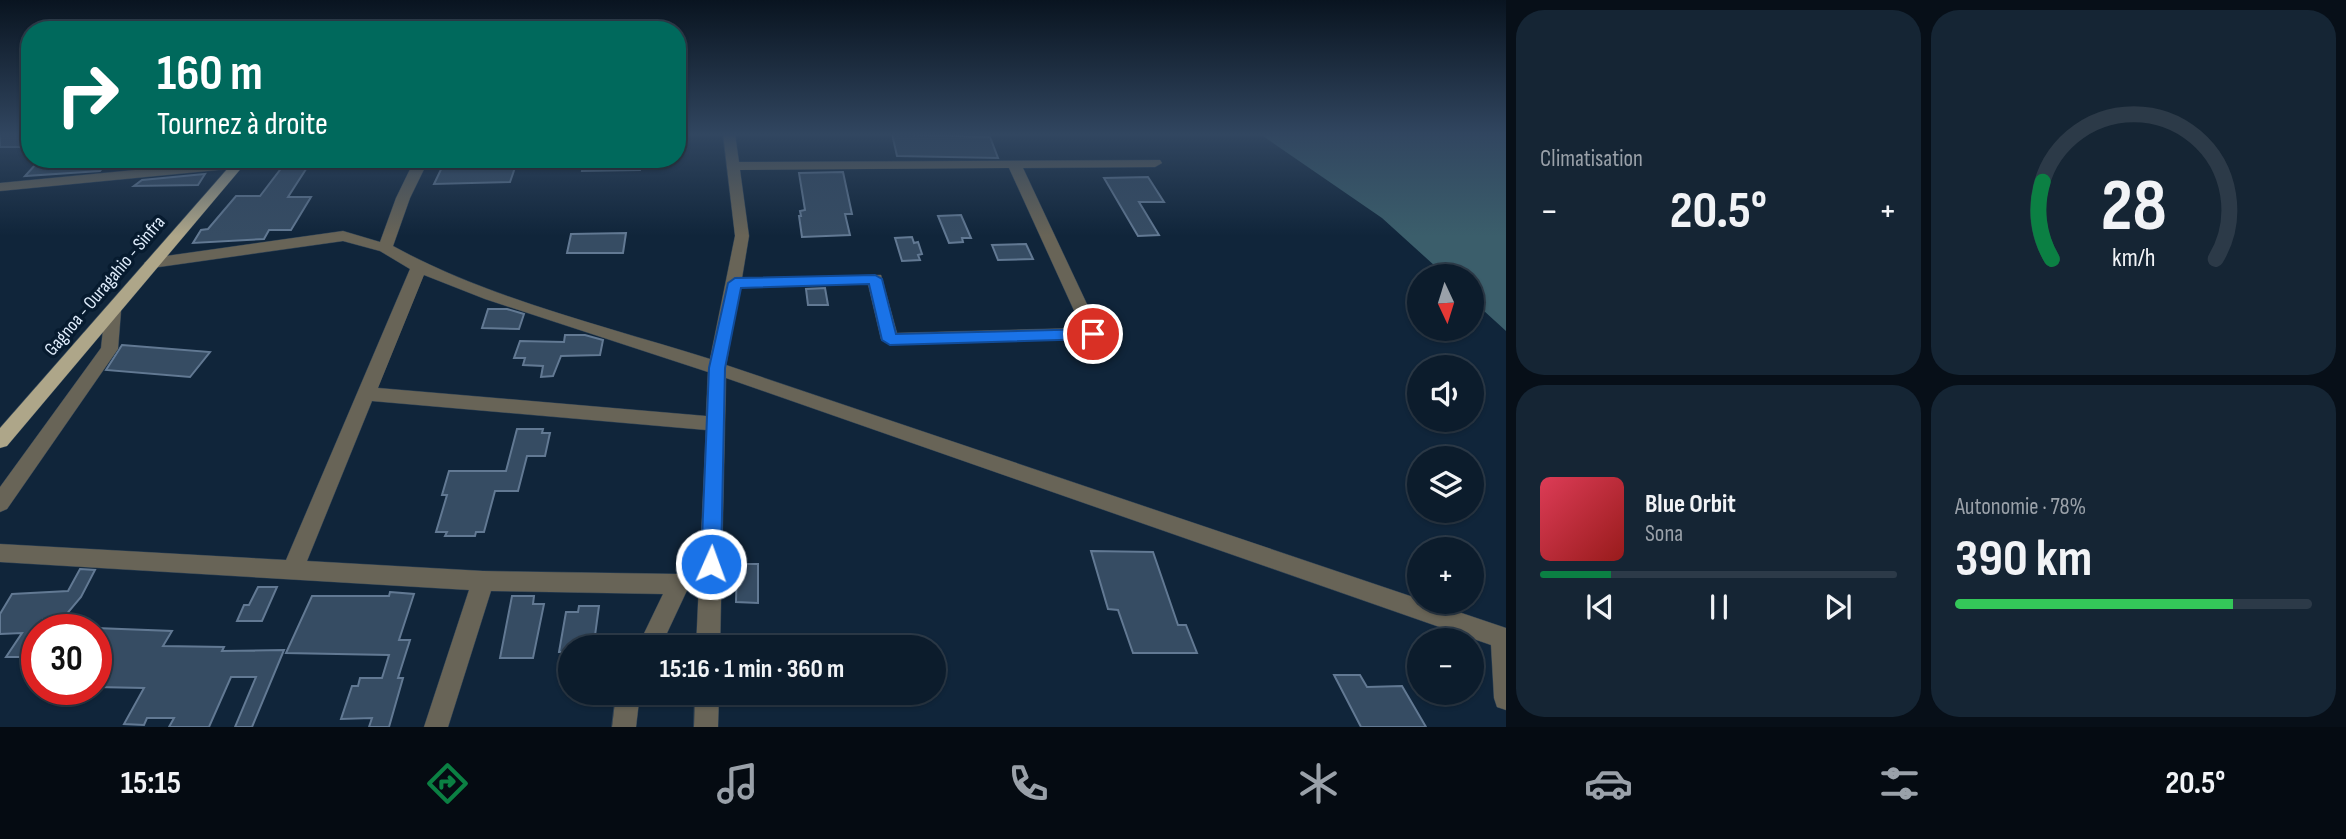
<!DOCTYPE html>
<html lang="fr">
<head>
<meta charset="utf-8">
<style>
	:root { --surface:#0c1c2c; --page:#152534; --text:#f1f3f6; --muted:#9aa1a9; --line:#2c3a48; --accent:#0b8043 }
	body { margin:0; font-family:"Sofia Sans Condensed",sans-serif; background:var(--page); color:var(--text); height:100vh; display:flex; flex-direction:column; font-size:26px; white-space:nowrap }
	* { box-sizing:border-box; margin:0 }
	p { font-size:23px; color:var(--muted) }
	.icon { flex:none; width:38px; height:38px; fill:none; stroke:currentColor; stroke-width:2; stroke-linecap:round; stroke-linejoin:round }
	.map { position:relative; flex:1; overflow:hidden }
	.panel { display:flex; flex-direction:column; gap:10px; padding:10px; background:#070f18; width:840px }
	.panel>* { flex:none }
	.top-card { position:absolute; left:21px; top:21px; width:665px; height:147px; border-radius:28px; box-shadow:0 2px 5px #0004,0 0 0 2px var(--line); background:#00695c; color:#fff; overflow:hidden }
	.needle { width:46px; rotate:176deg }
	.fabs { position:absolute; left:1407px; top:264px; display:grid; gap:14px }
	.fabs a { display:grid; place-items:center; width:77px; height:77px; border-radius:50%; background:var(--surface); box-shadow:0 2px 5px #0004,0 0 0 2px var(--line); font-size:35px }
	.speed { position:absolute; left:21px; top:614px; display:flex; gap:14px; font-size:35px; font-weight:700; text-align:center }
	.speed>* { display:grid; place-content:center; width:91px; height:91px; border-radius:50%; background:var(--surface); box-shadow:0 2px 5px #0004,0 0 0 2px var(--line); line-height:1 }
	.speed .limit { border:10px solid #d22; background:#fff; color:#111 }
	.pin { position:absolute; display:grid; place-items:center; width:60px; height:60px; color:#fff; margin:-30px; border:4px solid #fff; border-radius:50%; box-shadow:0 2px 7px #0007 }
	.me { position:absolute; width:77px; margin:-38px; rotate:2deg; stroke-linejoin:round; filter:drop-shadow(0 0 5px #0008) }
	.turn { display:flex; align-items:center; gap:24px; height:147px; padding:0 21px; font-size:32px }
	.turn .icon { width:91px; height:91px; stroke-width:2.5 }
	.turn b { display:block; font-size:49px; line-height:60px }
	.big { font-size:52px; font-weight:700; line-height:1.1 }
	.panel .card { flex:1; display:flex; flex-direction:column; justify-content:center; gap:10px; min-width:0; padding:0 24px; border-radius:28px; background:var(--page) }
	.panel .dial { align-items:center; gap:0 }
	.dial svg { height:182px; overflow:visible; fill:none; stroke:var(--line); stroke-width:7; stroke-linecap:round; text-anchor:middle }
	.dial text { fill:var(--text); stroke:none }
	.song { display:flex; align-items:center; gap:21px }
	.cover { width:84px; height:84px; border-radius:10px; background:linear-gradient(135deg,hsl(350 70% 55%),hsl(0 70% 35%)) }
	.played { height:7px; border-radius:4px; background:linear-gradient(90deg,var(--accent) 20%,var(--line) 20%) }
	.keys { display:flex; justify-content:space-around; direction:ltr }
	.heat { display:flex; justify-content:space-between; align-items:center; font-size:38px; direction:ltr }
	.charge { height:10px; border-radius:5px; background:linear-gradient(90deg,#34c759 78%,var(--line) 0) }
	.panel .tiles { flex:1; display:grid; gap:10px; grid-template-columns:repeat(2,1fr) }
	.trip { position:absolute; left:558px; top:635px; width:388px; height:70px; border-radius:35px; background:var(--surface); box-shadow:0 2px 5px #0004,0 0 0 2px var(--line); font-weight:700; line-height:70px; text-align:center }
	.tab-bar { display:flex; height:112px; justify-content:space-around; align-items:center; background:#050b12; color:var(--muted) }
	.tab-bar .icon { width:49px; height:49px }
	.tab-bar .active { color:var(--accent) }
	.tab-bar b { font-size:32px; color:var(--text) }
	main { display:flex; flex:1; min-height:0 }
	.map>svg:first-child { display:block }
	.water { fill:#3b5e6b }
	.building { fill:#364c63; stroke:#627993; stroke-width:2 }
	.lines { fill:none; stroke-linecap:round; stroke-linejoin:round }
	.minor-casing { stroke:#2d4155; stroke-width:1 }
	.major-casing { stroke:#2d4155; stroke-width:1 }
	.minor { fill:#686457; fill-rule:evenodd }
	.major { fill:#aea689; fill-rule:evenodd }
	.route { fill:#1a73e8; stroke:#114b97; stroke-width:2 }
	.labels { text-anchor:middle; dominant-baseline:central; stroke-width:7; stroke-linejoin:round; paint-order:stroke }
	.street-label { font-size:19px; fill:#e0edfc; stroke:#071b2f }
</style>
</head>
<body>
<main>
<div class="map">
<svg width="1506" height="727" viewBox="0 0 1506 727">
	<rect width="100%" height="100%" fill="#10253a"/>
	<polygon class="water" points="1260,134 1506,134 1506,331 1472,300 1472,276 1446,276 1382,218"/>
	<g class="building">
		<rect x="0" y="134" width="30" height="13"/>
		<polygon points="892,134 990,137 998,158 897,156"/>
		<polygon points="69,159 109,159 100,171 25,176 36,164"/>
		<polygon points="446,159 518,159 510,182 434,184"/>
		<polygon points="642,159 640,170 582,171 584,160"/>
		<polygon points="283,166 308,166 288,197 311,197 291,230 269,230 264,239 193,243 201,230 208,229 236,196 260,196"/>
		<polygon points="843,172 852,214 845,214 850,235 802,237 799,216 801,216 800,211 805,210 799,173"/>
		<polygon points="205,174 198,185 134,186 142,180"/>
		<polygon points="1148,177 1164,202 1139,202 1159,235 1138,236 1104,178"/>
		<polygon points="961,215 971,238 962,238 963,242 949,243 938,216"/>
		<polygon points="626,233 623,253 567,253 571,234"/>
		<polygon points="912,237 914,243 918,242 922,254 918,255 920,260 902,261 895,238"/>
		<polygon points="1026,244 1033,259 998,260 992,245"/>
		<polygon points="825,288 828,305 808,305 806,289"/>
		<polygon points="488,309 507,309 524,314 519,329 482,328"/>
		<polygon points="565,335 585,335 603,340 600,355 561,356 553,376 541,377 543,366 523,365 525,358 514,358 520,341 564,342"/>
		<polygon points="122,345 210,352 190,377 106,370"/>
		<polygon points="517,429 543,429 542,433 550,433 545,456 527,456 518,491 495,491 484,532 476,532 475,536 445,536 447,532 436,532 447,495 442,495 449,471 506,471"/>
		<polygon points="1091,551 1153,552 1178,625 1186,625 1197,653 1133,653 1118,610 1108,609"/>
		<polygon points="737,564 758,564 758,603 736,602"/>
		<polygon points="80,569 95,570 81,597 60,622 43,619 24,657 6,657 22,633 0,634 0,614 12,594 68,591"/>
		<polygon points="258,587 277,587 262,621 237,621 244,605 249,605"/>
		<polygon points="390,592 414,594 399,640 410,640 398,678 403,678 389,727 369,727 372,718 341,719 352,686 358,686 360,678 382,678 389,655 286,653 312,596 389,596"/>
		<polygon points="512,596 534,596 533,604 544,604 533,658 500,658"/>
		<polygon points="579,606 599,606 594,643 572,643 570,652 559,652 566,612 578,612"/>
		<polygon points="96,628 172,631 163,646 224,647 222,651 284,650 252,727 235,727 256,677 231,677 209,727 169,727 174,718 147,718 144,725 124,724 144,688 96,687"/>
		<polygon points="1334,675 1360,675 1367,687 1402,686 1426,727 1361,727"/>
	</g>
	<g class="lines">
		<defs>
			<g id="minor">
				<path d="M723 134H735L739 162 1160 160 1162 163 1155 167 1023 168 1101 334 1099 338 890 345 881 339 868 284 740 288 726 365 1419 599V602H1429L1506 628V710L1497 707 1494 698 1491 645 726 378 720 648H696L706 430 372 401 307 561 483 571 679 574 687 577 690 584 660 648H637L663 594 491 591 448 727H424L469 590 0 562V544L286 560 410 269 380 251 343 241 152 268 144 263 152 258 343 231 380 242 396 198 415 159H429L410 198 393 246C487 298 608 327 710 359L735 236ZM1009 168 1082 328 897 333 881 275 742 278 749 236 740 170ZM424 275 485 299 708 372 706 416 378 388Z"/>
				<polygon points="287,159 278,167 239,168 0,191 0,183 239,160"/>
				<polygon points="113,305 121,311 118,349 7,509 0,512 0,487 101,348 105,311"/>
				<polygon points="616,693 640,693 636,727 612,727"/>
				<polygon points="695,693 719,693 718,727 694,727"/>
			</g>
			<polygon id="major" points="236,159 249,159 7,446 0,448 0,428"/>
		</defs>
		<use href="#minor" class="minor-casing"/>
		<use href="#major" class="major-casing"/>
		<use href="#minor" class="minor"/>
		<use href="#major" class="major"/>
	</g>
	<linearGradient id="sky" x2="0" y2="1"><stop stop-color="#091420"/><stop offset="0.57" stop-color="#314660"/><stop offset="1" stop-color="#314660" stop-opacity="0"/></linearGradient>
	<rect width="1506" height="236" fill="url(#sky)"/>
	<polygon class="route" points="875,275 882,279 896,334 1093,329 1101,334 1093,339 890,345 882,340 869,284 741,288 725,368 721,564 718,570 711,572 704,570 701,564 709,368 728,283 735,278"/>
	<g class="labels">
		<g class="street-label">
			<text transform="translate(105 286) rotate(-50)">Gagnoa - Ouragahio - Sinfra</text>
		</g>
	</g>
</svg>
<div class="fabs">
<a><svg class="needle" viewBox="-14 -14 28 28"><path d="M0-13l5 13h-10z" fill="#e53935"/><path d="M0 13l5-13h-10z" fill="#9aa1a9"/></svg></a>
<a><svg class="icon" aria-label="sound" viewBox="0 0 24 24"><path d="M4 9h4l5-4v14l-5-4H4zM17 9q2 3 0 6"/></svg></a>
<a><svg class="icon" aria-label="layers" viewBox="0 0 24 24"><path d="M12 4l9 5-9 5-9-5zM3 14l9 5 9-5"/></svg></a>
<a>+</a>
<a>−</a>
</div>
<div class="speed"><div class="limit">30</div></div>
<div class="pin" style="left:1093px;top:334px;background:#d93025"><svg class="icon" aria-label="arrive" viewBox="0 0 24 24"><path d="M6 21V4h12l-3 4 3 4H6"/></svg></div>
<svg class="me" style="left:711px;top:564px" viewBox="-20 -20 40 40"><circle r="17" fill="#1a73e8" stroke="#fff" stroke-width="3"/><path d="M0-11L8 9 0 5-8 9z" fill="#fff"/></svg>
<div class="trip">15:16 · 1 min · 360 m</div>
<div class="top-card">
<div class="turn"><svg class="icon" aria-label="right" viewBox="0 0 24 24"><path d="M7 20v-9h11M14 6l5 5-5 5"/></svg><div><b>160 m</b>Tournez à droite</div></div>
</div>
</div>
<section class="panel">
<div class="tiles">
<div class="card"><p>Climatisation</p>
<div class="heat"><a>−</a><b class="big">20.5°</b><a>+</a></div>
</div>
<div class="card dial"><svg viewBox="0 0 100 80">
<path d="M14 69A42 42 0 1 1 86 69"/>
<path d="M14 69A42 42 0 0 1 10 35" stroke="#0b8043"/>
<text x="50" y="56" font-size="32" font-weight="700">28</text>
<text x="50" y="72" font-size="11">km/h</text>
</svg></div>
<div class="card">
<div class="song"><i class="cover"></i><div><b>Blue Orbit</b><p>Sona</p></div></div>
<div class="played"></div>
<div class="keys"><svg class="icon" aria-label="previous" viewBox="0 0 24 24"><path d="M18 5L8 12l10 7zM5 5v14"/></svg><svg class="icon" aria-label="pause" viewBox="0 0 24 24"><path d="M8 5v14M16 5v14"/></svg><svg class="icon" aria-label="next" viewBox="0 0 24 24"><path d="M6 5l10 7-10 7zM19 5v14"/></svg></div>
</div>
<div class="card"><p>Autonomie · 78%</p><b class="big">390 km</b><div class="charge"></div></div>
</div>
</section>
</main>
<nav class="tab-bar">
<b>15:15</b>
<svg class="icon active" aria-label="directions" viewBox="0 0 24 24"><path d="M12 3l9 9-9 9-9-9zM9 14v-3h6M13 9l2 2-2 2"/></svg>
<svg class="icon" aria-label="music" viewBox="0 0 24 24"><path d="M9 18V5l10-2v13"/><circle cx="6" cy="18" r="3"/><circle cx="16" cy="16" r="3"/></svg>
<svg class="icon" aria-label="phone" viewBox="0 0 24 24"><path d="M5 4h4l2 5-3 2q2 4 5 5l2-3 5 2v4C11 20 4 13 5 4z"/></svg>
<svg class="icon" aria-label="climate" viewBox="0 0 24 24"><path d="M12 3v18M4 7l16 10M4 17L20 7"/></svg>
<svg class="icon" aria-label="car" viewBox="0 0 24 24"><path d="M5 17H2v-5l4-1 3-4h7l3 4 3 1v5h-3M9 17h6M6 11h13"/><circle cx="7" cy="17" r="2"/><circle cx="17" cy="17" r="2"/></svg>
<svg class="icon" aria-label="filters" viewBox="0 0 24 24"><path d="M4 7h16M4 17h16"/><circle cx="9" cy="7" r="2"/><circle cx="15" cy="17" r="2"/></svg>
<b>20.5°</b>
</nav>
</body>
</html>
